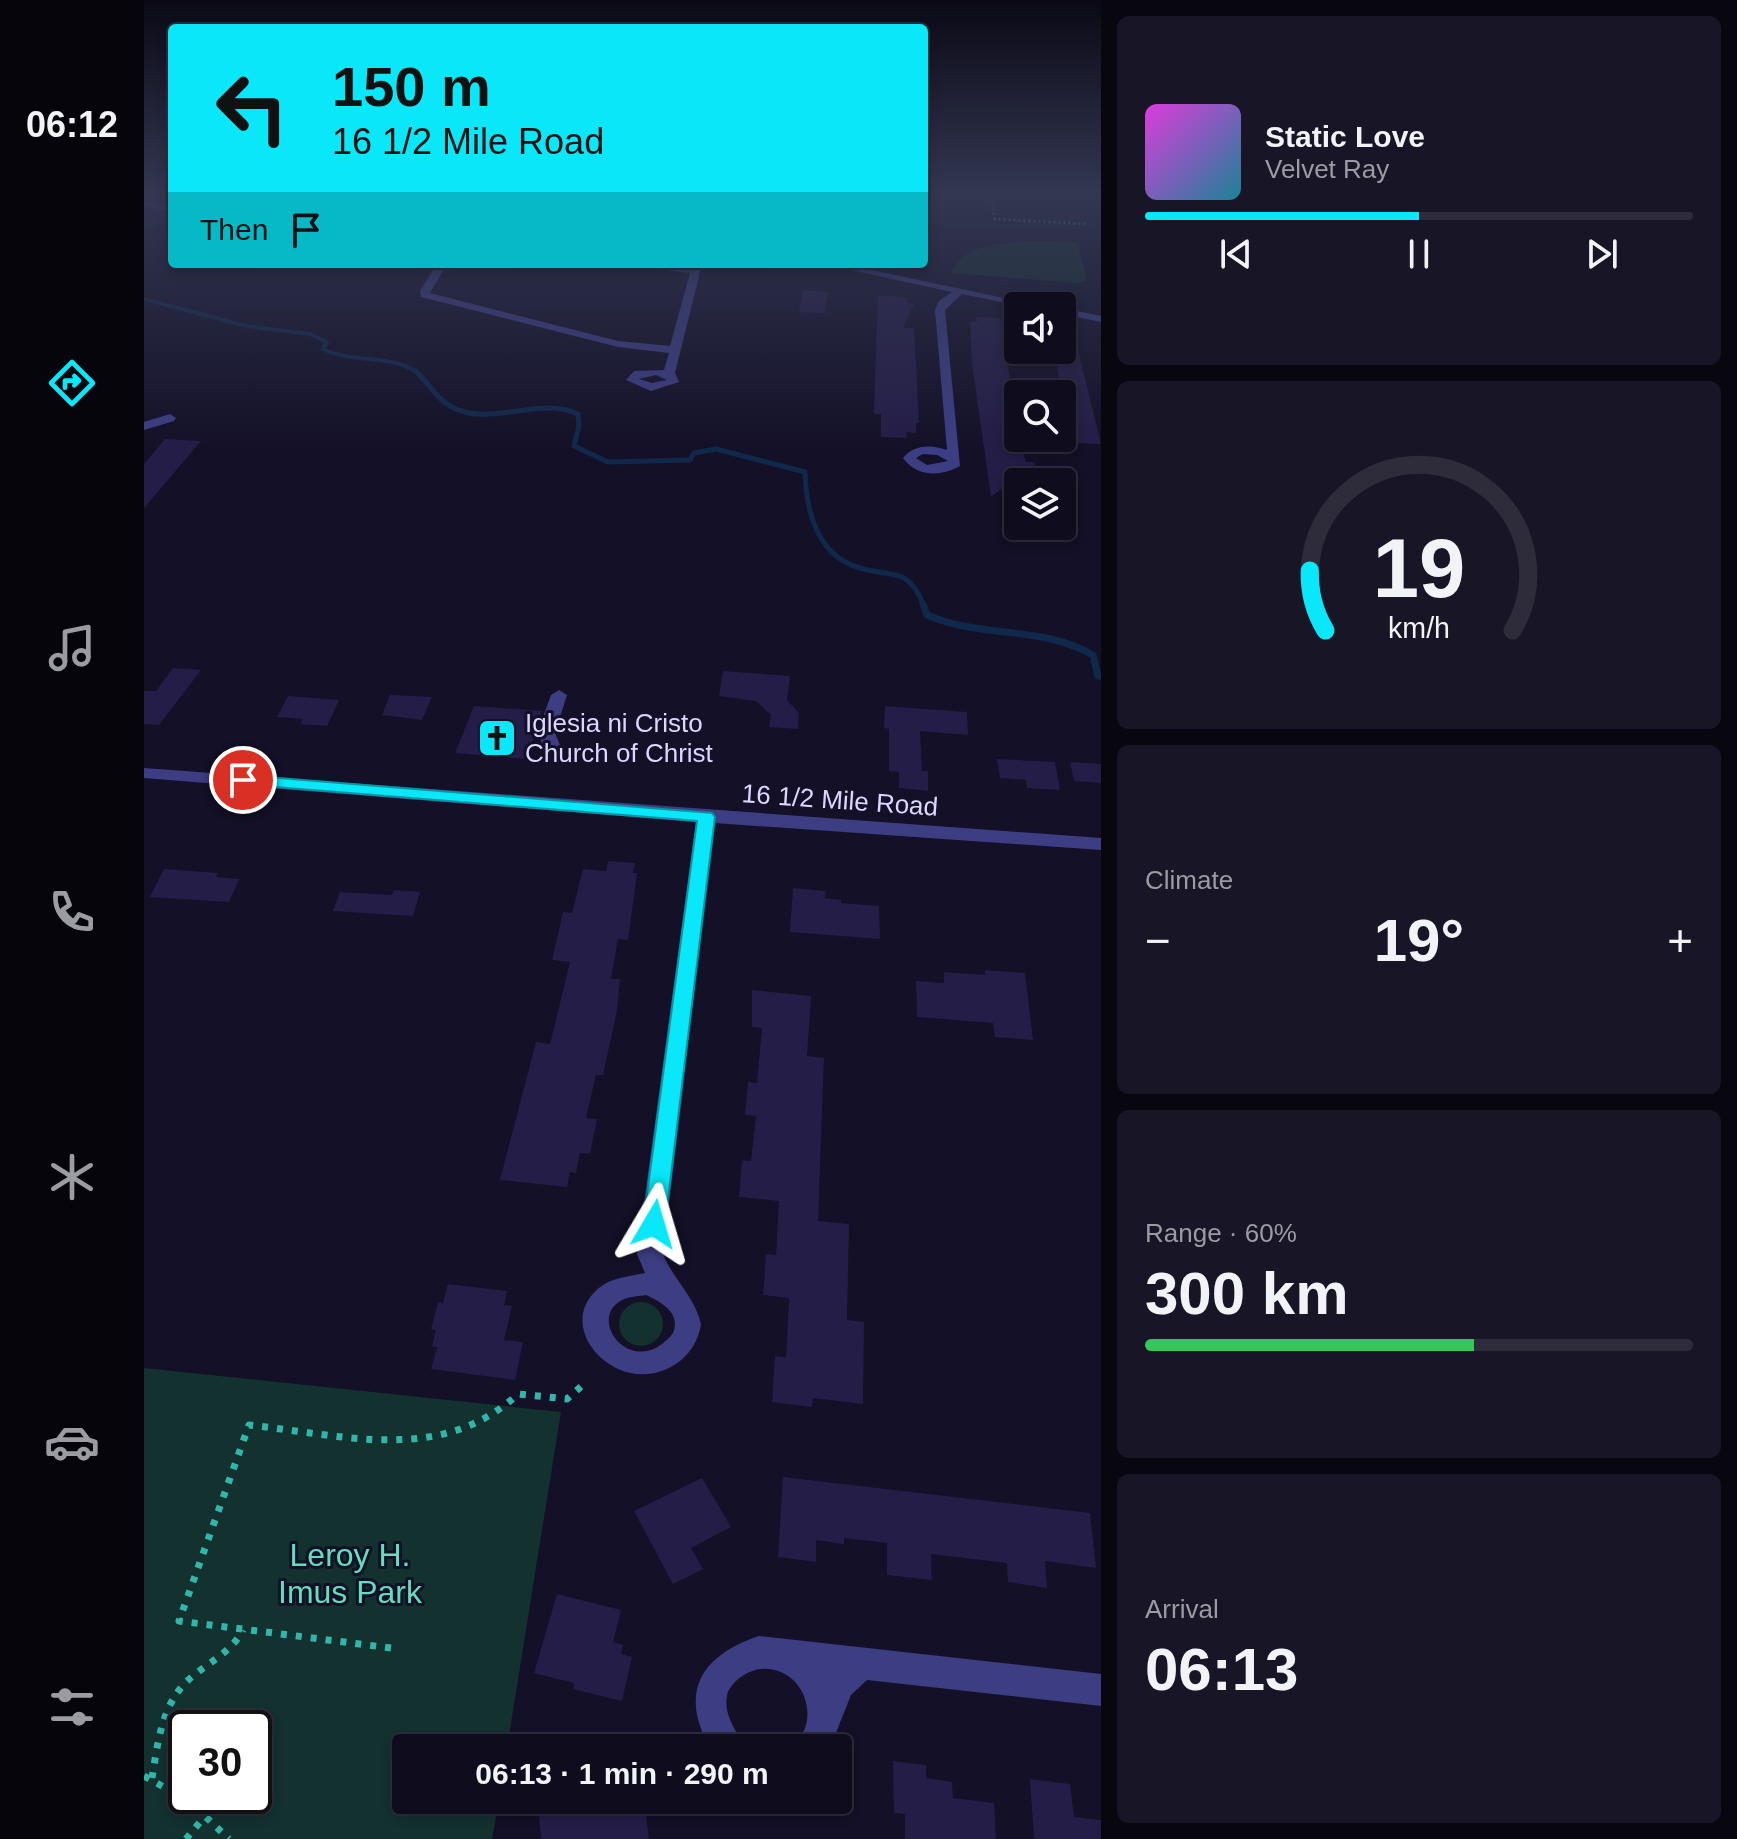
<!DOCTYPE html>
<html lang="en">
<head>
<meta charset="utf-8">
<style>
	:root { --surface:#0e0c1d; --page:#171526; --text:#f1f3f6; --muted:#9b9ba4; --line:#2e2c3b; --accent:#09e7f8 }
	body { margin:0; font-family:Arial,sans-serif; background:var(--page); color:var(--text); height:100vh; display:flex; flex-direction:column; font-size:30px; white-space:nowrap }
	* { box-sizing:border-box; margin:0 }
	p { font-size:26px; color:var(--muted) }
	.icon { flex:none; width:44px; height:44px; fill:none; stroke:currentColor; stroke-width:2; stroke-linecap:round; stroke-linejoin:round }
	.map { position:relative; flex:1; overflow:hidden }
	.sheet { display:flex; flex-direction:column; gap:16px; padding:16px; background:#080710; width:636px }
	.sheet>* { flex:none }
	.top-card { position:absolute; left:24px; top:24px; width:760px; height:244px; border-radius:8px; box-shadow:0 4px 12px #0003,0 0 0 2px var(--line); background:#09e7f8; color:#111; overflow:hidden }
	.fabs { position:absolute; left:860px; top:292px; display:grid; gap:16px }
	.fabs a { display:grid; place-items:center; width:72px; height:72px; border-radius:8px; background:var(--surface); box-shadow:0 4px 12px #0003,0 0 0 2px var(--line); font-size:40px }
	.speed { position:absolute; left:24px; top:1710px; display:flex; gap:16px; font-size:40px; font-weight:700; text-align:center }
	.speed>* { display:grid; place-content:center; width:104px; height:104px; border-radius:50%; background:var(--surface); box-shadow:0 4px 12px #0003,0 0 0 2px var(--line); line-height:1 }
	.speed .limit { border:4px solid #111; border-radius:12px; background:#fff; color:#111 }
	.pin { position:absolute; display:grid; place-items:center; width:68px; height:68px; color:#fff; margin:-34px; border:4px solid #fff; border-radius:50%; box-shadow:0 2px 8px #0007 }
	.me { position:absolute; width:88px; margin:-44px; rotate:7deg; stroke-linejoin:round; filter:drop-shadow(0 0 6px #0008) }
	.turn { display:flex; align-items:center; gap:28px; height:168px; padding:0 32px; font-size:36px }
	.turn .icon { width:104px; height:104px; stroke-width:2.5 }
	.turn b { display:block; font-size:56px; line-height:68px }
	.then { display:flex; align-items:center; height:76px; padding:0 32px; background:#0003; gap:16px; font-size:30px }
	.big { font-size:60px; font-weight:700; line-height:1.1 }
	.sheet .tile { flex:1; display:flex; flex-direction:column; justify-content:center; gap:12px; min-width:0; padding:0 28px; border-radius:12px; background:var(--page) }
	.sheet .dial { align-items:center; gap:0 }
	.dial svg { height:208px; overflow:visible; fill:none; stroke:var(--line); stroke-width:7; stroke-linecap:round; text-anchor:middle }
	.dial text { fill:var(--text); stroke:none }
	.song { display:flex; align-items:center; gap:24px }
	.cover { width:96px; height:96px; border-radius:12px; background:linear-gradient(135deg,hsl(300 70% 55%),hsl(190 70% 35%)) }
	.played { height:8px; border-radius:4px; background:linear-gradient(90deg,var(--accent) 50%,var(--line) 50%) }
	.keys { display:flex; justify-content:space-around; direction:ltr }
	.heat { display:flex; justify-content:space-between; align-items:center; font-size:44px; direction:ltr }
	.charge { height:12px; border-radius:6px; background:linear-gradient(90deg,#34c759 60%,var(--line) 0) }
	.trip { position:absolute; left:248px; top:1734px; width:460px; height:80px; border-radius:8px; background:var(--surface); box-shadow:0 4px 12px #0003,0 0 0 2px var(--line); font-weight:700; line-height:80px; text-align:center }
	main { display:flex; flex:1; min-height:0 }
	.dock { display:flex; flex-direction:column; width:144px; justify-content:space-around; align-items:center; background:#06050c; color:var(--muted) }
	.dock .icon { width:56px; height:56px }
	.dock .on { color:var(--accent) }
	.dock b { font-size:36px; color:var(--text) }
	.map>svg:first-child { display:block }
	.green { fill:#13312f; fill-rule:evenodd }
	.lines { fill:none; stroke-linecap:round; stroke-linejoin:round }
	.stream-far2 { stroke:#10284b; stroke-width:4 }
	.stream-far1 { stroke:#10284b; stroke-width:5 }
	.stream { stroke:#10284b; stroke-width:7 }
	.building { fill:#241d47 }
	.path-far1 { stroke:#33b6aa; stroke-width:3; stroke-dasharray:2 3; stroke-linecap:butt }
	.path { stroke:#33b6aa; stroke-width:7; stroke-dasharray:6 9; stroke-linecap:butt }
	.minor { fill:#3d3d84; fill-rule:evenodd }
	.route { fill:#09e7f8; stroke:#0696a1; stroke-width:2 }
	.labels { text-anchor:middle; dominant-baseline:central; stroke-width:6; stroke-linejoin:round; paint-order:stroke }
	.poi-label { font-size:26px; fill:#dbd7fe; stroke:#131027; text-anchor:start }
	.street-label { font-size:26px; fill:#dbd7fe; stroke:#131027 }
	.near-park-label { font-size:32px; fill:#64ddbb; stroke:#131027 }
</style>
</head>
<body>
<main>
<nav class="dock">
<b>06:12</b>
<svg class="icon on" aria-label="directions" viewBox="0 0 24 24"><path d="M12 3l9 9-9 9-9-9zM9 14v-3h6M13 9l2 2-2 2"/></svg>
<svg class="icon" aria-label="music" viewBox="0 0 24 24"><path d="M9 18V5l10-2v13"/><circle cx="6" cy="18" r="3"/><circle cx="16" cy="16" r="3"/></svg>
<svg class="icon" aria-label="phone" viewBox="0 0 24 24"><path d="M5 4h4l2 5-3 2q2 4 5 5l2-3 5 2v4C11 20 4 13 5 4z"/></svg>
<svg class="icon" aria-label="climate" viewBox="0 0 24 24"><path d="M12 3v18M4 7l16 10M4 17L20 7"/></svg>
<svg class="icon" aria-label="car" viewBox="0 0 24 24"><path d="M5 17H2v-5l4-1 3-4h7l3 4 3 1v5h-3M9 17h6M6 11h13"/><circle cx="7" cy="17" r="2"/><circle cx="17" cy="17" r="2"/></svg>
<svg class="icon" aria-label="filters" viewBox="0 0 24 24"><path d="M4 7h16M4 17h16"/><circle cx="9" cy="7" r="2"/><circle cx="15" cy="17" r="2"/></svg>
</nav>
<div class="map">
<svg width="957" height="1839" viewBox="0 0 957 1839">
	<rect width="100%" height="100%" fill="#131027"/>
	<g class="green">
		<path d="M883 241 933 242 943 280 934 283 808 273C817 244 857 244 883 241Z"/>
		<circle cx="497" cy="1324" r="22"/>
		<path d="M0 1368 417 1412 363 1748H262V1800H355L348 1839H0ZM110 1728V1796H42V1728Z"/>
	</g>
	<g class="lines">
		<path class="stream-far2" d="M0 299 102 326 166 334 183 342 179 349C209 364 246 353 274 373"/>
		<path class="stream-far1" d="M271 371C284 381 291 398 306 406 346 429 394 395 434 414L435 426 430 446 464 462 546 460 550 453 572 449 661 472C662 511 673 556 716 568 750 578 764 566 780 606"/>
		<path class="stream" d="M779 604 783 615C839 639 897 625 949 655L954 676 957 677"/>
	</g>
	<g class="building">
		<polygon points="659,290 684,292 681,313 655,312"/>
		<polygon points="734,295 764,298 762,303 770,304 759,328 770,328 775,423 772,423 772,433 762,432 763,438 737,437 737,414 730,414"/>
		<polygon points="832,317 857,318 874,438 882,462 890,462 893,482 874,482 874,493 858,488 847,497 828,363 826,322 833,322"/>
		<polygon points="910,350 934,350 957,444 927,443"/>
		<polygon points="21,439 57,441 0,508 0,464"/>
		<polygon points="29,668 57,670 15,725 0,724 0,691 12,691"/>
		<polygon points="579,671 646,676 643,700 655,713 654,729 625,727 627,715 612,701 575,696"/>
		<polygon points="246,695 248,695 288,697 278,720 238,715"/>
		<polygon points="144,696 195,700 183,726 156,724 159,719 133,717"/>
		<polygon points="330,706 398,711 383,759 311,753"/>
		<polygon points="741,706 823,712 824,735 776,731 778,771 784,771 784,791 755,788 755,772 745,771 745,729 740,728"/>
		<polygon points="853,759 911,762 916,790 883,788 882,780 856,778"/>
		<polygon points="926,762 957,764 957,783 930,781"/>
		<polygon points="464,861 491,863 489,873 493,873 484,940 474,939 467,979 476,979 473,1011 459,1075 452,1075 442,1118 453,1119 446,1154 436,1153 432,1173 426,1172 423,1187 356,1180 392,1042 406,1044 426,962 408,960 419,912 428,913 439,869 462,871"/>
		<polygon points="20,869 74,873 72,877 95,879 85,902 6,897"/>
		<polygon points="649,888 682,891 681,898 697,900 697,903 735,906 736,939 646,932"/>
		<polygon points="250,890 276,892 269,916 189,911 196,892 248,895"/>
		<polygon points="841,970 881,973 889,1040 851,1037 849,1023 773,1017 772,981 800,983 800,972 841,975"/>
		<polygon points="608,990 667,996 663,1056 680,1058 674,1221 705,1224 703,1320 720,1322 719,1404 669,1398 668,1407 628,1402 631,1356 642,1357 645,1298 619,1295 622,1254 632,1255 635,1201 595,1197 598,1160 607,1161 612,1116 601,1115 604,1082 613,1083 618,1028 608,1027"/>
		<polygon points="304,1284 363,1291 360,1305 368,1306 360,1340 379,1342 371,1380 287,1369 293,1347 288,1346 292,1330 287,1329 294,1302 299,1303"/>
		<polygon points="639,1477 946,1513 952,1568 901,1561 903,1588 864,1582 863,1563 787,1554 788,1580 743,1575 743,1543 700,1538 700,1544 672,1540 672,1562 634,1557"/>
		<polygon points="558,1478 587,1527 547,1548 559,1569 529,1584 490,1511"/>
		<polygon points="413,1594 477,1610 469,1642 479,1645 477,1654 488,1657 478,1701 429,1689 430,1683 390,1673"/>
		<polygon points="749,1761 782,1765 782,1778 808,1782 809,1798 850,1803 852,1839 761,1839 761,1814 750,1813"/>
		<polygon points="886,1779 926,1784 930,1817 957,1820 957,1839 890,1839"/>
		<polygon points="394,1800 500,1800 505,1839 397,1839"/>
	</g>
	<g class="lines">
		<polyline class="path-far1" points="846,193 851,219 943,224"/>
		<g class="path">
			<path d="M247 1648 35 1621 105 1425C199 1435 297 1465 374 1394L423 1399 442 1382"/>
			<polyline points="0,1776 45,1801 85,1839"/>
			<path d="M8 1778C14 1742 18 1700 49 1676 67 1661 88 1651 99 1630"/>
			<polyline points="42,1839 61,1816"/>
		</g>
		<g class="minor">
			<polygon points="0,200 28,206 28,212 0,206"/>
			<path d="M293 264H303L286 293 474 341 526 346 546 273 477 264 547 267 548 264H558L531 373 535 382 507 391 482 380 490 371 520 370 525 353 474 347 277 297 276 291ZM512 375 523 380 508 383 495 379Z"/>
			<path d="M679 264H699L897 306H876L818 294 801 310 816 466C796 477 773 477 759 458 771 444 787 445 803 450L791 310 795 301 808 292ZM779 454 793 455 804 461 783 465 772 458Z"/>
			<polygon points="918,308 957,316 957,322 918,314"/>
			<polygon points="26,414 32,418 30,421 0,430 0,422"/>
			<polygon points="415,690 423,695 411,733 416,745 407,750 401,749 393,733 407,695"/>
			<path d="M0 768 957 838V850L570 823 519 1254C529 1279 552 1298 557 1325 554 1340 548 1351 536 1361 478 1406 401 1325 459 1285 471 1277 488 1276 501 1273L493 1254 552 822 0 778ZM502 1295C513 1300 531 1309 531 1324 531 1334 525 1338 518 1344 482 1371 444 1318 478 1300 484 1297 495 1296 502 1295Z"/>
			<path d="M615 1636 957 1674V1706L723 1680 707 1695 686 1748H651C655 1739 662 1730 663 1720 668 1680 625 1652 593 1680 589 1684 584 1689 583 1696 579 1715 593 1731 600 1748H566C534 1691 558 1655 615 1636Z"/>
		</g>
	</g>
	<linearGradient id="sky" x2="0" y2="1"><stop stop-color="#0a0915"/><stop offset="0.43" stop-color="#333752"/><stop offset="1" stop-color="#333752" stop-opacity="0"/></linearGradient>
	<rect width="957" height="451" fill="url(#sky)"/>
	<polygon class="route" points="99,775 568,813 571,817 521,1224 518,1231 510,1233 502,1231 499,1224 553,821 93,784 93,777"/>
	<defs>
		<symbol id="church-square" viewBox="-11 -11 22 22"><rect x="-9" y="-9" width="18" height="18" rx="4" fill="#09e7f8" stroke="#131027"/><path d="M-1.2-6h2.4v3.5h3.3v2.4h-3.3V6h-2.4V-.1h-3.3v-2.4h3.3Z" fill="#111"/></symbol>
	</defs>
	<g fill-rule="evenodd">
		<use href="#church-square" x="331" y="716" width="44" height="44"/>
	</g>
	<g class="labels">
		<g class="poi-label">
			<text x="381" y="723">Iglesia ni Cristo<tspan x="381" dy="30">Church of Christ</tspan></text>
		</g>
		<g class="street-label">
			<text transform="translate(696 800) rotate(4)">16 1/2 Mile Road</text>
		</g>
		<g class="near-park-label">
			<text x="206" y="1555">Leroy H.<tspan x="206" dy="37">Imus Park</tspan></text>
		</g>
	</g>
</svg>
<div class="fabs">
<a><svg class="icon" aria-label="sound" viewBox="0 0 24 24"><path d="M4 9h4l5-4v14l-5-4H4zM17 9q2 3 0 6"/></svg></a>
<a><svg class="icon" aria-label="search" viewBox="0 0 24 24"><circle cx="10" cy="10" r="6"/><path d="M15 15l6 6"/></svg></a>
<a><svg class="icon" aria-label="layers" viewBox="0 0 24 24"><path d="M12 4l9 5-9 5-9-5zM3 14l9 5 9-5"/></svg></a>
</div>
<div class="speed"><div class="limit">30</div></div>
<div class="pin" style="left:99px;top:780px;background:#d93025"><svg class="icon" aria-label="arrive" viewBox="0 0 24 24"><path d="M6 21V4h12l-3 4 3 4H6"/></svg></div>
<svg class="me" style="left:510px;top:1224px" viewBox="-20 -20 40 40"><path d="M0-17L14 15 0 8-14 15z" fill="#09e7f8" stroke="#fff" stroke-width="4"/></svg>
<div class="trip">06:13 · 1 min · 290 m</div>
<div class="top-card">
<div class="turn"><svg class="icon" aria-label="left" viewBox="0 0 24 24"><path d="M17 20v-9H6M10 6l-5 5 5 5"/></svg><div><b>150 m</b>16 1/2 Mile Road</div></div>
<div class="then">Then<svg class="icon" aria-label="arrive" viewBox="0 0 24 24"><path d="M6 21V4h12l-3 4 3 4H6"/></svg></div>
</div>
</div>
<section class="sheet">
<div class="tile">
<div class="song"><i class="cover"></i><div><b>Static Love</b><p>Velvet Ray</p></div></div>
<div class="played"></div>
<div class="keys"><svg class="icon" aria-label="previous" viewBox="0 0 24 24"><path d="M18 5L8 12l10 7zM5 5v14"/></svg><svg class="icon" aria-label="pause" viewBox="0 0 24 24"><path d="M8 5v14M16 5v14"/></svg><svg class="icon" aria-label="next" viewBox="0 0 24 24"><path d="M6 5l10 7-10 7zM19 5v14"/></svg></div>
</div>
<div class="tile dial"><svg viewBox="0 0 100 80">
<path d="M14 69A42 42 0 1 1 86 69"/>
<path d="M14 69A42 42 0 0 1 8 46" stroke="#09e7f8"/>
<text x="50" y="56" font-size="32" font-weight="700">19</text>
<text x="50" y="72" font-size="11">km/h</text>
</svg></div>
<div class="tile"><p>Climate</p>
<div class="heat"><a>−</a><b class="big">19°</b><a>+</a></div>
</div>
<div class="tile"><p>Range · 60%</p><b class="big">300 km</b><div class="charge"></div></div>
<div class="tile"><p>Arrival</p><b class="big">06:13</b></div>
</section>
</main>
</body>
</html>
